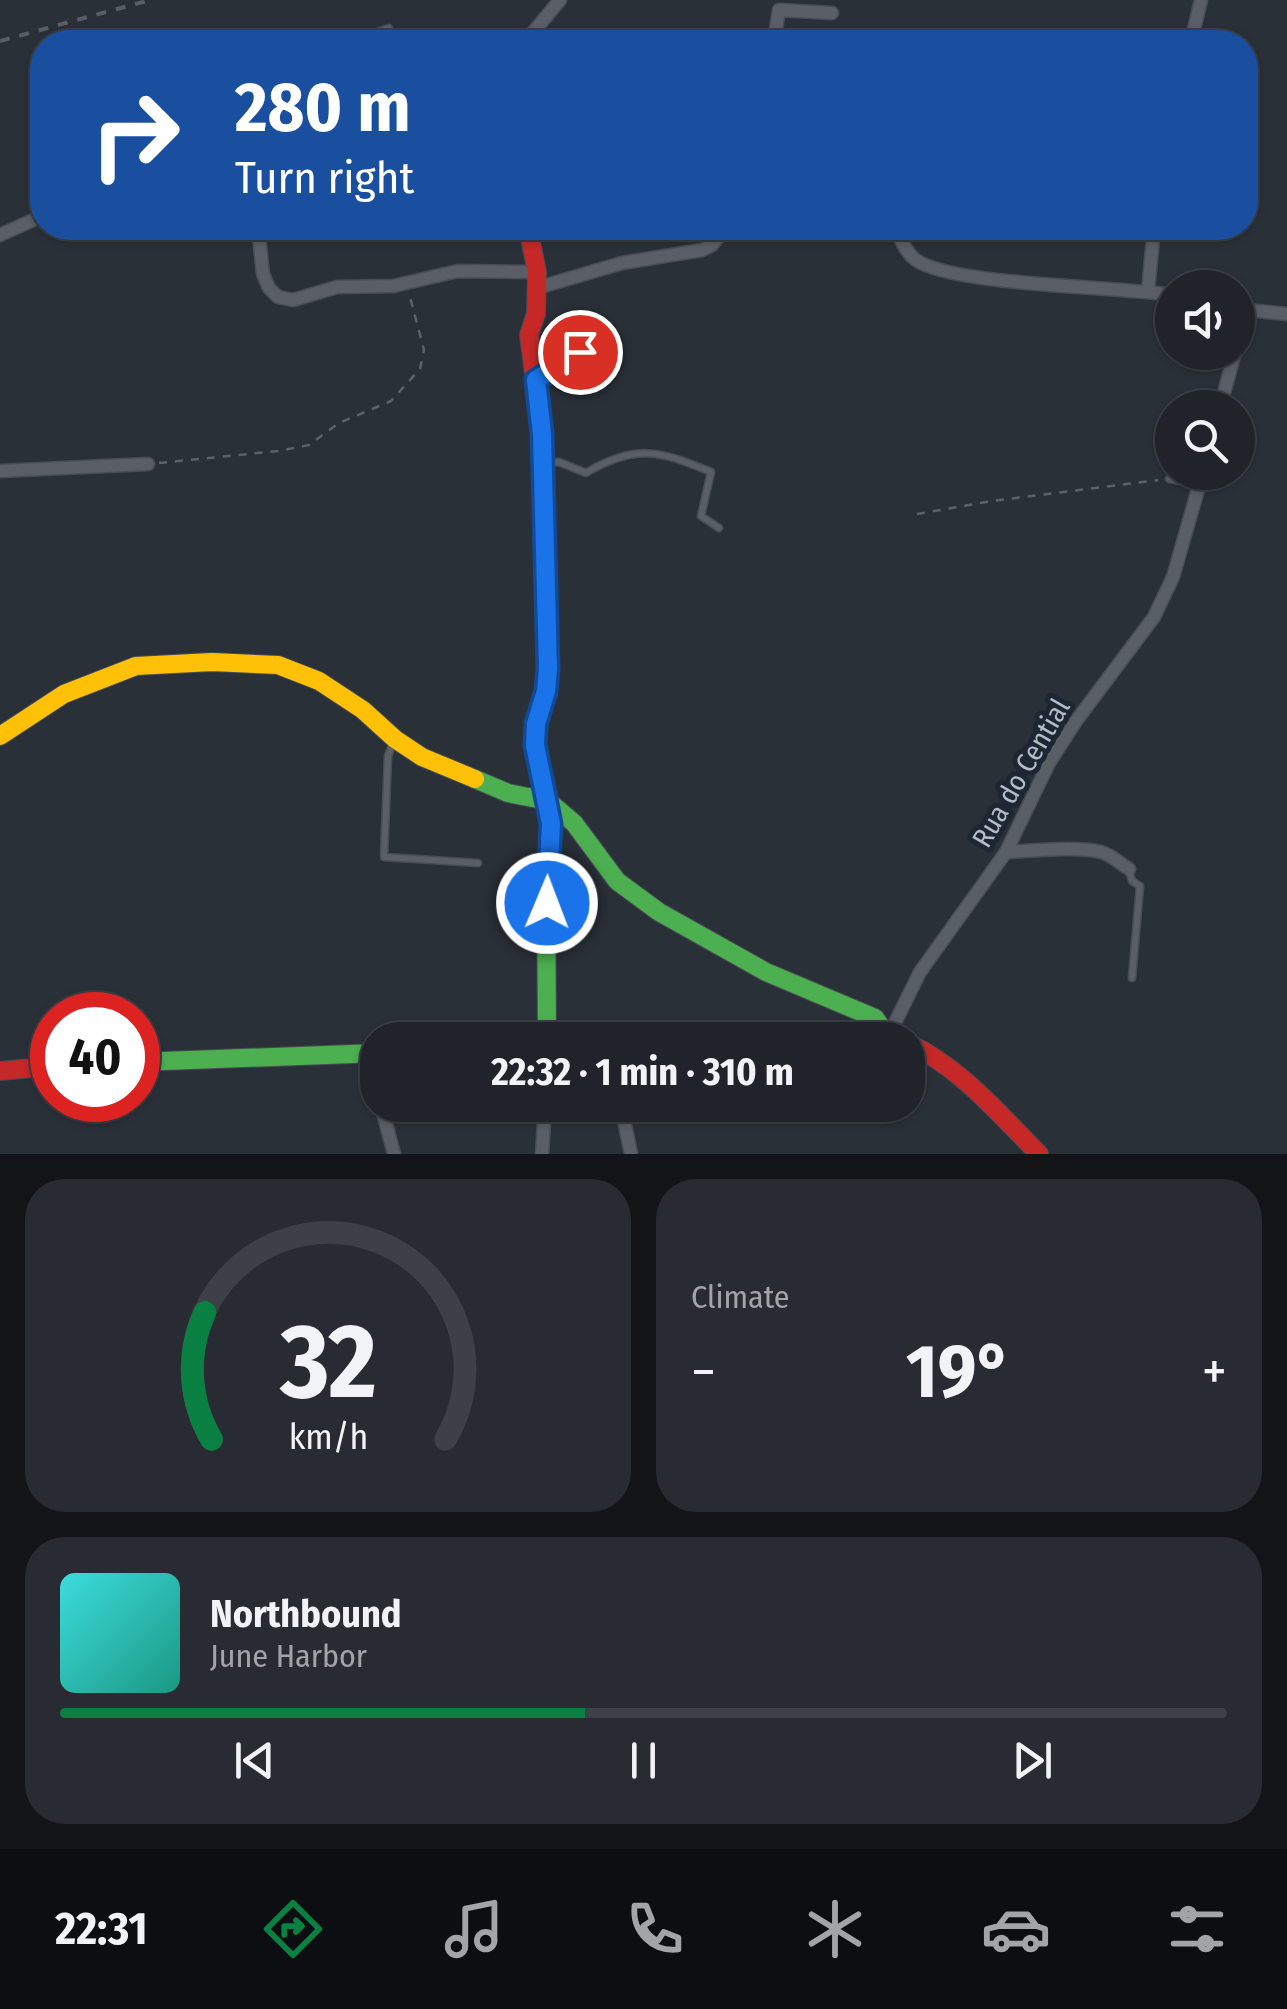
<!DOCTYPE html>
<html lang="en">
<head>
<meta charset="utf-8">
<style>
	:root { --surface:#20242a; --page:#282c32; --text:#f1f3f6; --muted:#a2a4a8; --line:#3d4147; --accent:#0b8043 }
	body { margin:0; font-family:"Fira Sans Condensed",sans-serif; background:var(--page); color:var(--text); height:100vh; display:flex; flex-direction:column; font-size:38px; white-space:nowrap }
	* { box-sizing:border-box; margin:0 }
	p { font-size:32px; color:var(--muted) }
	.icon { flex:none; width:55px; height:55px; fill:none; stroke:currentColor; stroke-width:2; stroke-linecap:round; stroke-linejoin:round }
	.map { position:relative; height:1154px; overflow:hidden }
	.side { display:flex; flex-direction:column; gap:25px; padding:25px; background:#121417; flex:1 }
	.side>* { flex:none }
	.top-card { position:absolute; left:30px; top:30px; width:1228px; height:210px; border-radius:40px; box-shadow:0 2px 8px #0004,0 0 0 2px var(--line); background:#1a4fa0; color:#fff; overflow:hidden }
	.controls { position:absolute; left:1155px; top:270px; display:grid; gap:20px }
	.controls a { display:grid; place-items:center; width:100px; height:100px; border-radius:50%; background:var(--surface); box-shadow:0 2px 8px #0004,0 0 0 2px var(--line); font-size:50px }
	.speed { position:absolute; left:30px; top:992px; display:flex; gap:20px; font-size:50px; font-weight:700; text-align:center }
	.speed>* { display:grid; place-content:center; width:130px; height:130px; border-radius:50%; background:var(--surface); box-shadow:0 2px 8px #0004,0 0 0 2px var(--line); line-height:1 }
	.speed .limit { border:15px solid #d22; background:#fff; color:#111 }
	.pin { position:absolute; display:grid; place-items:center; width:85px; height:85px; color:#fff; margin:-42px; border:5px solid #fff; border-radius:50%; box-shadow:0 2px 10px #0007 }
	.me { position:absolute; width:110px; margin:-55px; rotate:1deg; stroke-linejoin:round; filter:drop-shadow(0 0 8px #0008) }
	.turn { display:flex; align-items:center; gap:35px; height:210px; padding:0 40px; font-size:45px }
	.turn .icon { width:130px; height:130px; stroke-width:2.5 }
	.turn b { display:block; font-size:70px; line-height:85px }
	.big { font-size:75px; font-weight:700; line-height:1.1 }
	.side .widget { flex:1; display:flex; flex-direction:column; justify-content:center; gap:15px; min-width:0; padding:0 35px; border-radius:40px; background:var(--page) }
	.side .dial { align-items:center; gap:0 }
	.dial svg { height:260px; overflow:visible; fill:none; stroke:var(--line); stroke-width:7; stroke-linecap:round; text-anchor:middle }
	.dial text { fill:var(--text); stroke:none }
	.song { display:flex; align-items:center; gap:30px }
	.cover { width:120px; height:120px; border-radius:15px; background:linear-gradient(135deg,hsl(180 70% 55%),hsl(170 70% 35%)) }
	.played { height:10px; border-radius:5px; background:linear-gradient(90deg,var(--accent) 45%,var(--line) 45%) }
	.keys { display:flex; justify-content:space-around; direction:ltr }
	.heat { display:flex; justify-content:space-between; align-items:center; font-size:55px; direction:ltr }
	.side .tiles { flex:1; display:grid; gap:25px; grid-template-columns:1fr 1fr }
	.widget:last-child { grid-column:span 2 }
	.trip { position:absolute; left:360px; top:1022px; width:565px; height:100px; border-radius:40px; background:var(--surface); box-shadow:0 2px 8px #0004,0 0 0 2px var(--line); font-weight:700; line-height:100px; text-align:center }
	.dock { display:flex; height:160px; justify-content:space-around; align-items:center; background:#0d0e11; color:var(--muted) }
	.dock .icon { width:70px; height:70px }
	.dock .current { color:var(--accent) }
	.dock b { font-size:45px; color:var(--text) }
	.map>svg:first-child { display:block }
	.lines { fill:none; stroke-linecap:round; stroke-linejoin:round }
	.lane-casing { stroke:#484c55; stroke-width:9 }
	.street-casing { stroke:#484c55; stroke-width:15 }
	.fast-casing { stroke:#484c55; stroke-width:20 }
	.slow-casing { stroke:#484c55; stroke-width:20 }
	.jam-casing { stroke:#484c55; stroke-width:20 }
	.path { stroke:#5c6268; stroke-width:2.5; stroke-dasharray:8 8; stroke-linecap:butt }
	.lane { stroke:#5a5e66; stroke-width:6 }
	.street { stroke:#5a5e66; stroke-width:12 }
	.fast { stroke:#4caf50; stroke-width:18 }
	.slow { stroke:#ffc107; stroke-width:18 }
	.jam { stroke:#c62828; stroke-width:18 }
	.rail { stroke:#595d64; stroke-width:4; stroke-dasharray:10 10; stroke-linecap:butt }
	.route-casing { stroke:#114b97; stroke-width:25 }
	.route { stroke:#1a73e8; stroke-width:18 }
	.labels { text-anchor:middle; dominant-baseline:central; stroke-width:10; stroke-linejoin:round; paint-order:stroke }
	.street-label { font-size:28px; fill:#b4bcc9; stroke:#1d2633 }
</style>
</head>
<body>
<div class="map">
<svg width="1287" height="1154" viewBox="0 0 1287 1154">
	<rect width="100%" height="100%" fill="#2a3038"/>
	<g class="lines">
		<defs>
			<g id="lane">
				<polyline points="350,42 389,28"/>
				<polyline points="539,378 580,352 588,340"/>
				<path d="M544 463 559 462 586 473C636 443 660 451 711 472L701 516 719 528"/>
				<polyline points="1169,479 1198,484"/>
				<polyline points="394,740 388,756 384,857 478,863"/>
				<polyline points="1129,870 1132,881 1140,886 1132,978"/>
			</g>
			<g id="street">
				<polyline points="525,42 560,0"/>
				<polyline points="774,42 779,10 832,13"/>
				<polyline points="1191,42 1201,0"/>
				<polyline points="258,228 263,274 269,288 278,297 293,300 337,287 393,286 458,271 537,272"/>
				<path d="M894 228C901 238 905 252 916 260 953 286 1118 286 1172 295"/>
				<polyline points="0,235 42,216"/>
				<polyline points="537,288 622,263 702,250 712,245 726,228"/>
				<polyline points="1148,291 1154,228"/>
				<polyline points="1238,309 1287,314"/>
				<polyline points="1238,343 1243,310"/>
				<polyline points="1220,408 1235,352"/>
				<polyline points="0,471 148,464"/>
				<path d="M1006 852C1034 851 1075 846 1101 852 1110 854 1121 864 1129 869"/>
				<polyline points="888,1037 920,972 1006,852 1049,763 1076,721 1154,617 1173,577 1203,472"/>
				<polyline points="367,1054 378,1092"/>
				<polyline points="381,1105 394,1154"/>
				<polyline points="621,1105 631,1154"/>
				<polyline points="542,1154 545,1105"/>
			</g>
			<g id="fast">
				<polyline points="536,755 551,824 546,882 547,1040"/>
				<polyline points="475,779 508,793 548,801 574,823 617,881 659,912 766,972 875,1018 888,1037"/>
				<polyline points="692,1040 859,1034 898,1040"/>
				<polyline points="138,1062 378,1053"/>
			</g>
			<polyline id="slow" points="0,736 64,694 136,666 212,662 278,665 319,681 363,710 395,739 422,757 475,779"/>
			<g id="jam">
				<path d="M528 228 537 272 536 314 529 335 542 434 548 669C545 698 533 725 536 755"/>
				<path d="M908 1043C961 1068 998 1113 1039 1154"/>
				<polyline points="0,1071 52,1066"/>
			</g>
		</defs>
		<use href="#lane" class="lane-casing"/>
		<use href="#street" class="street-casing"/>
		<use href="#fast" class="fast-casing"/>
		<use href="#slow" class="slow-casing"/>
		<use href="#jam" class="jam-casing"/>
		<g class="path">
			<polyline points="159,463 278,451 309,445 339,423 391,401 420,369 424,350 410,297"/>
			<polyline points="917,514 992,501 1158,480"/>
		</g>
		<use href="#lane" class="lane"/>
		<use href="#street" class="street"/>
		<use href="#fast" class="fast"/>
		<use href="#slow" class="slow"/>
		<use href="#jam" class="jam"/>
		<polyline class="rail" points="0,41 150,0"/>
	</g>
	<g class="lines">
		<defs>
			<polyline id="route" points="547,903 551,824 535,745 536,724 546,691 548,669 542,434 536,380 580,352"/>
		</defs>
		<use href="#route" class="route-casing"/>
		<use href="#route" class="route"/>
	</g>
	<g class="labels">
		<g class="street-label">
			<text transform="translate(1021 773) rotate(-60)">Rua do Cential</text>
		</g>
	</g>
</svg>
<div class="controls">
<a><svg class="icon" aria-label="sound" viewBox="0 0 24 24"><path d="M4 9h4l5-4v14l-5-4H4zM17 9q2 3 0 6"/></svg></a>
<a><svg class="icon" aria-label="search" viewBox="0 0 24 24"><circle cx="10" cy="10" r="6"/><path d="M15 15l6 6"/></svg></a>
</div>
<div class="speed"><div class="limit">40</div></div>
<div class="pin" style="left:580px;top:352px;background:#d93025"><svg class="icon" aria-label="arrive" viewBox="0 0 24 24"><path d="M6 21V4h12l-3 4 3 4H6"/></svg></div>
<svg class="me" style="left:547px;top:903px" viewBox="-20 -20 40 40"><circle r="17" fill="#1a73e8" stroke="#fff" stroke-width="3"/><path d="M0-11L8 9 0 5-8 9z" fill="#fff"/></svg>
<div class="trip">22:32 · 1 min · 310 m</div>
<div class="top-card">
<div class="turn"><svg class="icon" aria-label="right" viewBox="0 0 24 24"><path d="M7 20v-9h11M14 6l5 5-5 5"/></svg><div><b>280 m</b>Turn right</div></div>
</div>
</div>
<section class="side">
<div class="tiles">
<div class="widget dial"><svg viewBox="0 0 100 80">
<path d="M14 69A42 42 0 1 1 86 69"/>
<path d="M14 69A42 42 0 0 1 12 30" stroke="#0b8043"/>
<text x="50" y="56" font-size="32" font-weight="700">32</text>
<text x="50" y="72" font-size="11">km/h</text>
</svg></div>
<div class="widget"><p>Climate</p>
<div class="heat"><a>−</a><b class="big">19°</b><a>+</a></div>
</div>
<div class="widget">
<div class="song"><i class="cover"></i><div><b>Northbound</b><p>June Harbor</p></div></div>
<div class="played"></div>
<div class="keys"><svg class="icon" aria-label="previous" viewBox="0 0 24 24"><path d="M18 5L8 12l10 7zM5 5v14"/></svg><svg class="icon" aria-label="pause" viewBox="0 0 24 24"><path d="M8 5v14M16 5v14"/></svg><svg class="icon" aria-label="next" viewBox="0 0 24 24"><path d="M6 5l10 7-10 7zM19 5v14"/></svg></div>
</div>
</div>
</section>
<nav class="dock">
<b>22:31</b>
<svg class="icon current" aria-label="directions" viewBox="0 0 24 24"><path d="M12 3l9 9-9 9-9-9zM9 14v-3h6M13 9l2 2-2 2"/></svg>
<svg class="icon" aria-label="music" viewBox="0 0 24 24"><path d="M9 18V5l10-2v13"/><circle cx="6" cy="18" r="3"/><circle cx="16" cy="16" r="3"/></svg>
<svg class="icon" aria-label="phone" viewBox="0 0 24 24"><path d="M5 4h4l2 5-3 2q2 4 5 5l2-3 5 2v4C11 20 4 13 5 4z"/></svg>
<svg class="icon" aria-label="climate" viewBox="0 0 24 24"><path d="M12 3v18M4 7l16 10M4 17L20 7"/></svg>
<svg class="icon" aria-label="car" viewBox="0 0 24 24"><path d="M5 17H2v-5l4-1 3-4h7l3 4 3 1v5h-3M9 17h6M6 11h13"/><circle cx="7" cy="17" r="2"/><circle cx="17" cy="17" r="2"/></svg>
<svg class="icon" aria-label="filters" viewBox="0 0 24 24"><path d="M4 7h16M4 17h16"/><circle cx="9" cy="7" r="2"/><circle cx="15" cy="17" r="2"/></svg>
</nav>
</body>
</html>
